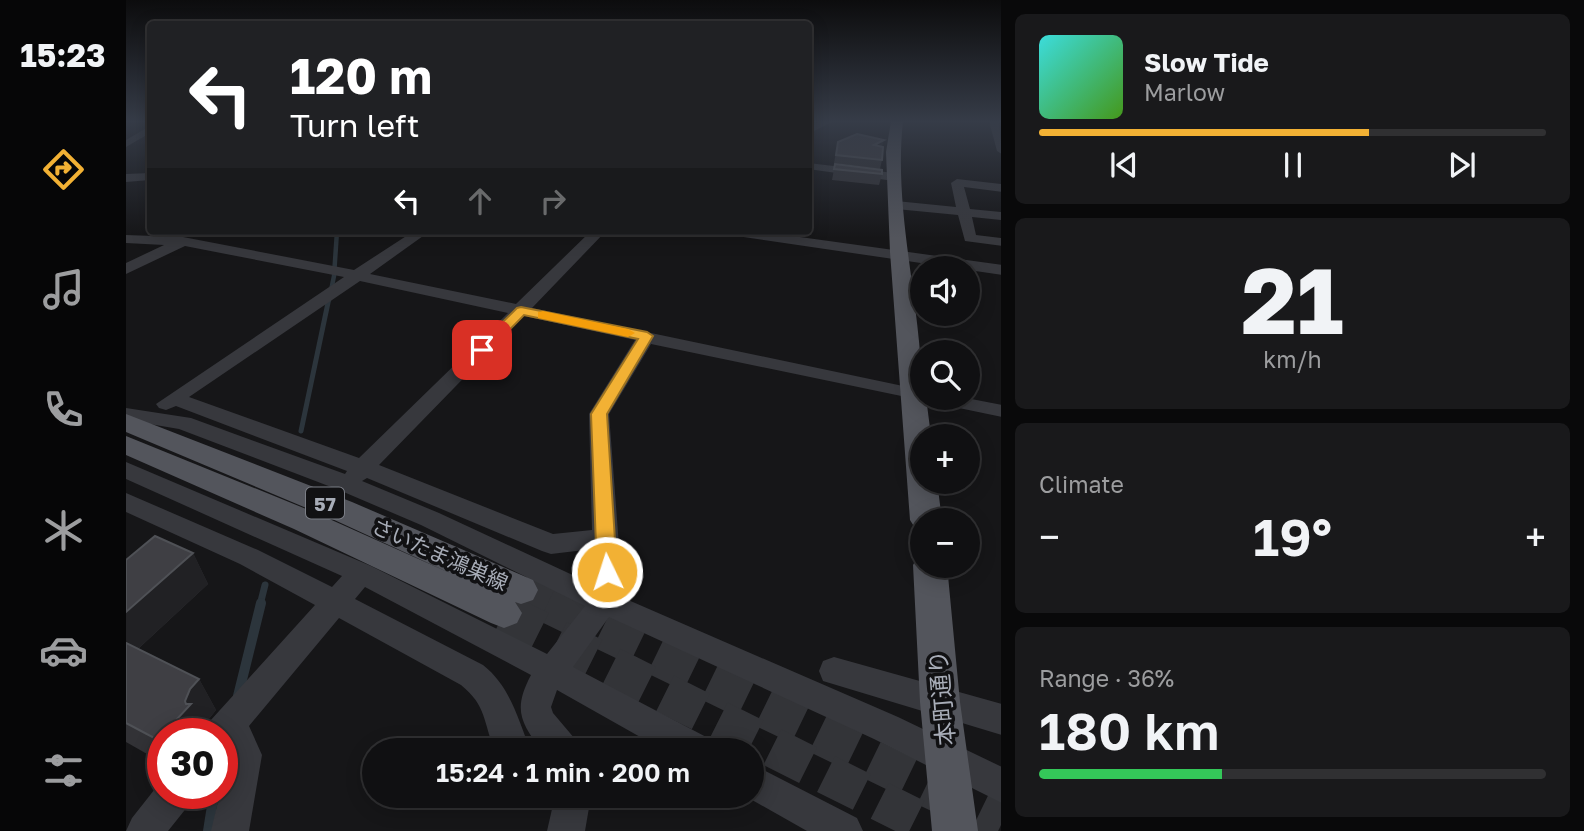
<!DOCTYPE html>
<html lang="en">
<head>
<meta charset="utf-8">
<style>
	:root { --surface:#101012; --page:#19191b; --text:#f1f3f6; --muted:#9c9d9f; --line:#303032; --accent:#f2b134 }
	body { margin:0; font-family:"Golos Text","Noto Sans JP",sans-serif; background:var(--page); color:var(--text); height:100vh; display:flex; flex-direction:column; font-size:26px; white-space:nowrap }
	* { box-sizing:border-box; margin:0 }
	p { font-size:23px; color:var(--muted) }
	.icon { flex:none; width:38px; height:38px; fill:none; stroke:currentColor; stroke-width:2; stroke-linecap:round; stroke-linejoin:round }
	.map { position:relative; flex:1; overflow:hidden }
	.sheet { display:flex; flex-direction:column; gap:14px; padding:14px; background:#09090a; width:583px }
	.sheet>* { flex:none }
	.hud { position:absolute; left:21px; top:21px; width:665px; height:214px; border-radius:7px; box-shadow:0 4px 18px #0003,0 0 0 2px var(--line); background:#202124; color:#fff; overflow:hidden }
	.tools { position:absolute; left:784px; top:256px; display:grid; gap:14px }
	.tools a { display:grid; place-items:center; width:70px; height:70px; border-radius:50%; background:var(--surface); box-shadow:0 4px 18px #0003,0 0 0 2px var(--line); font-size:35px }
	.speed { position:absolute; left:21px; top:718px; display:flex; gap:14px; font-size:35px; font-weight:700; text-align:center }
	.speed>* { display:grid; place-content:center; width:91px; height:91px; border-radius:50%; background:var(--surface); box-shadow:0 4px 18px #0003,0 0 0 2px var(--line); line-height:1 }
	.speed .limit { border:10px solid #d22; background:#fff; color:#111 }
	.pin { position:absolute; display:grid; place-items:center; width:60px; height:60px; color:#fff; margin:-30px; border-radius:14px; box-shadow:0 4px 10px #0006 }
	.me { position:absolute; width:77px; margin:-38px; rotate:356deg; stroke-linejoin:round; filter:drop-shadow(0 0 5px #0008) }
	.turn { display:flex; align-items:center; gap:24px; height:147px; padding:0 28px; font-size:32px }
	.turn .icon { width:91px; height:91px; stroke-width:2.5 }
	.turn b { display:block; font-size:49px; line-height:60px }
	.lanes { display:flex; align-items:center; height:66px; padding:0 28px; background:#0003; justify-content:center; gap:35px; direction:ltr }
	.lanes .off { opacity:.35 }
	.big { font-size:52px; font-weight:600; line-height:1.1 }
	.sheet .widget { flex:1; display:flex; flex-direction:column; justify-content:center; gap:10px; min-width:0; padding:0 24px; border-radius:10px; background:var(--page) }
	.sheet .dial { align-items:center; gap:0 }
	.dial b { font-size:91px; line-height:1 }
	.song { display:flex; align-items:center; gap:21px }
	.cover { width:84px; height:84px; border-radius:10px; background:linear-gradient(135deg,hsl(180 70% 55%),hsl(100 70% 35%)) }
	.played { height:7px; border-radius:4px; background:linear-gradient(90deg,var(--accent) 65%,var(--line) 65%) }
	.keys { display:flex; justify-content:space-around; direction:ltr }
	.heat { display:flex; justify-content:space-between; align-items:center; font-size:38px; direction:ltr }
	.charge { height:10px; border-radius:5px; background:linear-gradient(90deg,#34c759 36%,var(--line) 0) }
	.trip { position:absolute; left:236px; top:738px; width:402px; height:70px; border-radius:35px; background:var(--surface); box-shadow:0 4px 18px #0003,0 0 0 2px var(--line); font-weight:600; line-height:70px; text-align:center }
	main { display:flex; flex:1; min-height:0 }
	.dock { display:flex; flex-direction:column; width:126px; justify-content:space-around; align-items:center; background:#060607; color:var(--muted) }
	.dock .icon { width:49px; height:49px }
	.dock .active { color:var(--accent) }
	.dock b { font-size:32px; color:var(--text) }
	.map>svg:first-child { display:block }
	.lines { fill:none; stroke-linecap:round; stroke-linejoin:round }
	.stream-far3 { stroke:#2c353c; stroke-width:4.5 }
	.stream-far2 { stroke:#2c353c; stroke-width:5 }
	.stream-far1 { stroke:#2c353c; stroke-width:7 }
	.stream { stroke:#2c353c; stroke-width:10 }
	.major-tunnel-far1 { stroke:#333438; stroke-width:31; stroke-dasharray:31 16; stroke-linecap:butt }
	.major-tunnel { stroke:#333438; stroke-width:40; stroke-dasharray:40 20; stroke-linecap:butt }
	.minor { fill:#37383d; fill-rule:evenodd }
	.major { fill:#53555c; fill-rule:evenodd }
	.wall { fill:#323236 }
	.shaded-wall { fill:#212124 }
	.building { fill:#3f3f44; stroke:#4f5156; stroke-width:2 }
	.route { fill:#f2b134; stroke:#9d7322; stroke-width:2 }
	.slow { fill:#f59e0b }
	.labels { text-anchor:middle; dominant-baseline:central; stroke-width:7; stroke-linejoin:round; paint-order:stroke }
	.shield { fill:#111113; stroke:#7b7e86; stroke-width:2 }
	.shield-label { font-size:19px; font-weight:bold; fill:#a8adb8 }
	.street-label { font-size:21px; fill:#a8adb8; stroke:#111113 }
	.near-street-label { font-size:24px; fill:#a8adb8; stroke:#111113 }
</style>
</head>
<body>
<main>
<nav class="dock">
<b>15:23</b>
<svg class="icon active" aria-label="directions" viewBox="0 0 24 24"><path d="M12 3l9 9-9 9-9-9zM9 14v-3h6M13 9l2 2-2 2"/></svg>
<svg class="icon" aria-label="music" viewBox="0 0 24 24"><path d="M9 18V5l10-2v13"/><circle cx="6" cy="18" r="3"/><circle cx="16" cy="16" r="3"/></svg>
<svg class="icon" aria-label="phone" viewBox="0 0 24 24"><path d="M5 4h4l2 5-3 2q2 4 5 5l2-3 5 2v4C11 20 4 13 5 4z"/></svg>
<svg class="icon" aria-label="climate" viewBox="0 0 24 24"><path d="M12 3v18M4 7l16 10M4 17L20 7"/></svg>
<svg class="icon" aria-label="car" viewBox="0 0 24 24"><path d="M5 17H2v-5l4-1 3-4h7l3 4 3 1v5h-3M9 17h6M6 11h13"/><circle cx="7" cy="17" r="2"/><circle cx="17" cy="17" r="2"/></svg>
<svg class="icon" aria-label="filters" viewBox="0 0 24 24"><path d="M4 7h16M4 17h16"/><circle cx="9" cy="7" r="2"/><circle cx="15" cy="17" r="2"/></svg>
</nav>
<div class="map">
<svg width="876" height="831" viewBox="0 0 876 831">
	<rect width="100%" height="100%" fill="#161618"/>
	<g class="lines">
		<polyline class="stream-far3" points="203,300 208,276 211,231"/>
		<polyline class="stream-far2" points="175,431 203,298"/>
		<polyline class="stream-far1" points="134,605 139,585"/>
		<g class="stream">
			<polyline points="112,696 135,603"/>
			<polyline points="96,759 100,744"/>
			<polyline points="82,831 88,793"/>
		</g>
		<polyline class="major-tunnel-far1" points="395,590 426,605"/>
		<g class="major-tunnel">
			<polyline points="422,603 876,823"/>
			<polyline points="378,613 814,831"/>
		</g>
		<g class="minor">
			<polygon points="695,121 708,121 682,134 682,127"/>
			<polygon points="863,121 873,121 876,154 871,151"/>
			<polygon points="24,126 24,133 0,147 0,140"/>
			<polygon points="682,163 768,173 774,177 768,181 682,169"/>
			<polygon points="0,174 24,173 24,180 0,182"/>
			<polygon points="831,179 876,184 876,192 838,187 844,209 876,212 876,220 846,217 850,235 876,238 876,246 839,241 832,215 770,209 764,205 770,201 830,207 825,183"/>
			<path d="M288 231H304L244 274 390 304 465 231H480L406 308 796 390V397H835L876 405V417L525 344 483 414 495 572 493 596 772 717 876 767V803L748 739 483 617 447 667 584 739 589 751H539L431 690 425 707 427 713 449 739 454 751H416C394 722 387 709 405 675L239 587 229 599 357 665C385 687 392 720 405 751H369C357 722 361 706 335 685L213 618 123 726 136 755 123 831H85L94 793H96L102 755 100 749H96V733H79L84 721 189 605 114 564 0 512V493L132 550 206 587 216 576 0 479V462L245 566 421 654 459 606 295 525 213 490 53 429 0 420V408L65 418 219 474 221 471 50 406 40 410 33 408 30 404 218 277 59 246 0 274V263L38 245 0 243V235L57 237 228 270ZM234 281 382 313 233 458 63 397ZM398 316 509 340 463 414 466 530 427 534 253 465ZM241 478 416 551 425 554 467 549 466 584 313 513 236 481Z"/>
			<polygon points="597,231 631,231 876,265 876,275 604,235"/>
			<polygon points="708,657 876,704 876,735 697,681 693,671 697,661"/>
			<polygon points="626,764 731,818 737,831 681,831 619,796 626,796"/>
			<polygon points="36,780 37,793 67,793 62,806 42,831 0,831 6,818"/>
			<polygon points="429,796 465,796 459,831 421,831"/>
		</g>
		<g class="major">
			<path d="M765 121H777C767 213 796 305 796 397H800L805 436H796V481H811L816 520H796V530L789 528 784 520 764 252 760 152Z"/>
			<polygon points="0,414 226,502 407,580 412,590 407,600 395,604 389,602 396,613 391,623 378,628 365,623 168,529 0,455 0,436 190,513 326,574 204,518 0,432"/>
			<polygon points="796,555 796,565 821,565 834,702 852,831 806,831 794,702 787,565 792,556"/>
		</g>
	</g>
	<g class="wall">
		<polygon points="712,142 756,146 756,160 754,169 708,163"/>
		<polygon points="709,164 756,174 753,185 706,180"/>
		<polygon points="67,553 82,584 12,649 73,679 90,710 82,720 78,728 81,733 37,733 37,763 0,742 0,560"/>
	</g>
	<g class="shaded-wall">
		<polygon points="758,140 756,148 748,145"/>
		<polygon points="67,553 82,584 0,660 0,612"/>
		<polygon points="73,679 90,710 82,720 78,728 81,733 38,733 59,701 64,689"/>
		<polygon points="37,735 37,748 32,740"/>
	</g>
	<g class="building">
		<polygon points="731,134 758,140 748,145 757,147 756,160 710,155 712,142"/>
		<polygon points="709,164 756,170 756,174 708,169"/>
		<polygon points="29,536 67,553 0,612 0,560"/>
		<polygon points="0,643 73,679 64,689 59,701 60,704 65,704 38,733 37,733 37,735 32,740 0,723"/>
	</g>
	<linearGradient id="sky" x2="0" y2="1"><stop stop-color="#0c0c0d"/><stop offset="0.51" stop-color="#363c48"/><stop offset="1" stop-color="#363c48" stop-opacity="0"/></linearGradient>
	<rect width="876" height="238" fill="url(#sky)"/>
	<polygon class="route" points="395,307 521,332 527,336 481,414 491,572 488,578 481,580 474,578 471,572 465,414 512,339 398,315 361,353 351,353 351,347 391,308"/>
	<polygon class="slow" points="417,311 502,329 509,333 502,337 412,318 412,312"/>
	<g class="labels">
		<rect class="shield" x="180" y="487.5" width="38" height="31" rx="5"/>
		<g class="shield-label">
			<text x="199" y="503">57</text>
		</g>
		<g class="street-label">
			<text transform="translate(314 554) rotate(24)">さいたま鴻巣線</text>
		</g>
		<g class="near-street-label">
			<text transform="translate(815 698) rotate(-95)">本町通り</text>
		</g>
	</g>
</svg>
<div class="tools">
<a><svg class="icon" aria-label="sound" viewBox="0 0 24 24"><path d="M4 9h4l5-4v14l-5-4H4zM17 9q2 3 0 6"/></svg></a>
<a><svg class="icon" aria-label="search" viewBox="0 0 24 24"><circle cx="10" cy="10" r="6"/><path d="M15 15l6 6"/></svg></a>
<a>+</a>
<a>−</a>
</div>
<div class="speed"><div class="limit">30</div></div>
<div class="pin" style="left:356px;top:350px;background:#d93025"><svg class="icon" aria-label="arrive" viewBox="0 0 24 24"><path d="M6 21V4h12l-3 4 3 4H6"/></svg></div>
<svg class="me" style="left:481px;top:572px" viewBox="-20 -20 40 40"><circle r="17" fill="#f2b134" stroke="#fff" stroke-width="3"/><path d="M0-11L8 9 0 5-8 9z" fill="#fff"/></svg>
<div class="trip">15:24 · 1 min · 200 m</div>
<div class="hud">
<div class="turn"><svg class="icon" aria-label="left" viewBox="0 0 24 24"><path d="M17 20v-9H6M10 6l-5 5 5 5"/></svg><div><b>120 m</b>Turn left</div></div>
<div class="lanes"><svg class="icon" aria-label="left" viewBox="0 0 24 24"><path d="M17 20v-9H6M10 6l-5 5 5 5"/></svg><svg class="icon off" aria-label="ahead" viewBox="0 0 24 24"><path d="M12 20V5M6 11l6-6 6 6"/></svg><svg class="icon off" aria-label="right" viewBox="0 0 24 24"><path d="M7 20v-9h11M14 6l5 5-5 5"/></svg></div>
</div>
</div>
<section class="sheet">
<div class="widget">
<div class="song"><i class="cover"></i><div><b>Slow Tide</b><p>Marlow</p></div></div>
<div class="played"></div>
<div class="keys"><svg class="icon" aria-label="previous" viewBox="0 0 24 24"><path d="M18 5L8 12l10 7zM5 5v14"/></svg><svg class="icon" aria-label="pause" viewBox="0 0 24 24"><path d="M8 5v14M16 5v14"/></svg><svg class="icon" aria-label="next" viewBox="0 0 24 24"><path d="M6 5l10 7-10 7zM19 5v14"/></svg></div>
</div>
<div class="widget dial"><b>21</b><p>km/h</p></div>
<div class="widget"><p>Climate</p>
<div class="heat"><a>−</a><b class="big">19°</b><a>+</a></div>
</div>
<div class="widget"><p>Range · 36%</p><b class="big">180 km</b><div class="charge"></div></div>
</section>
</main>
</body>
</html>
